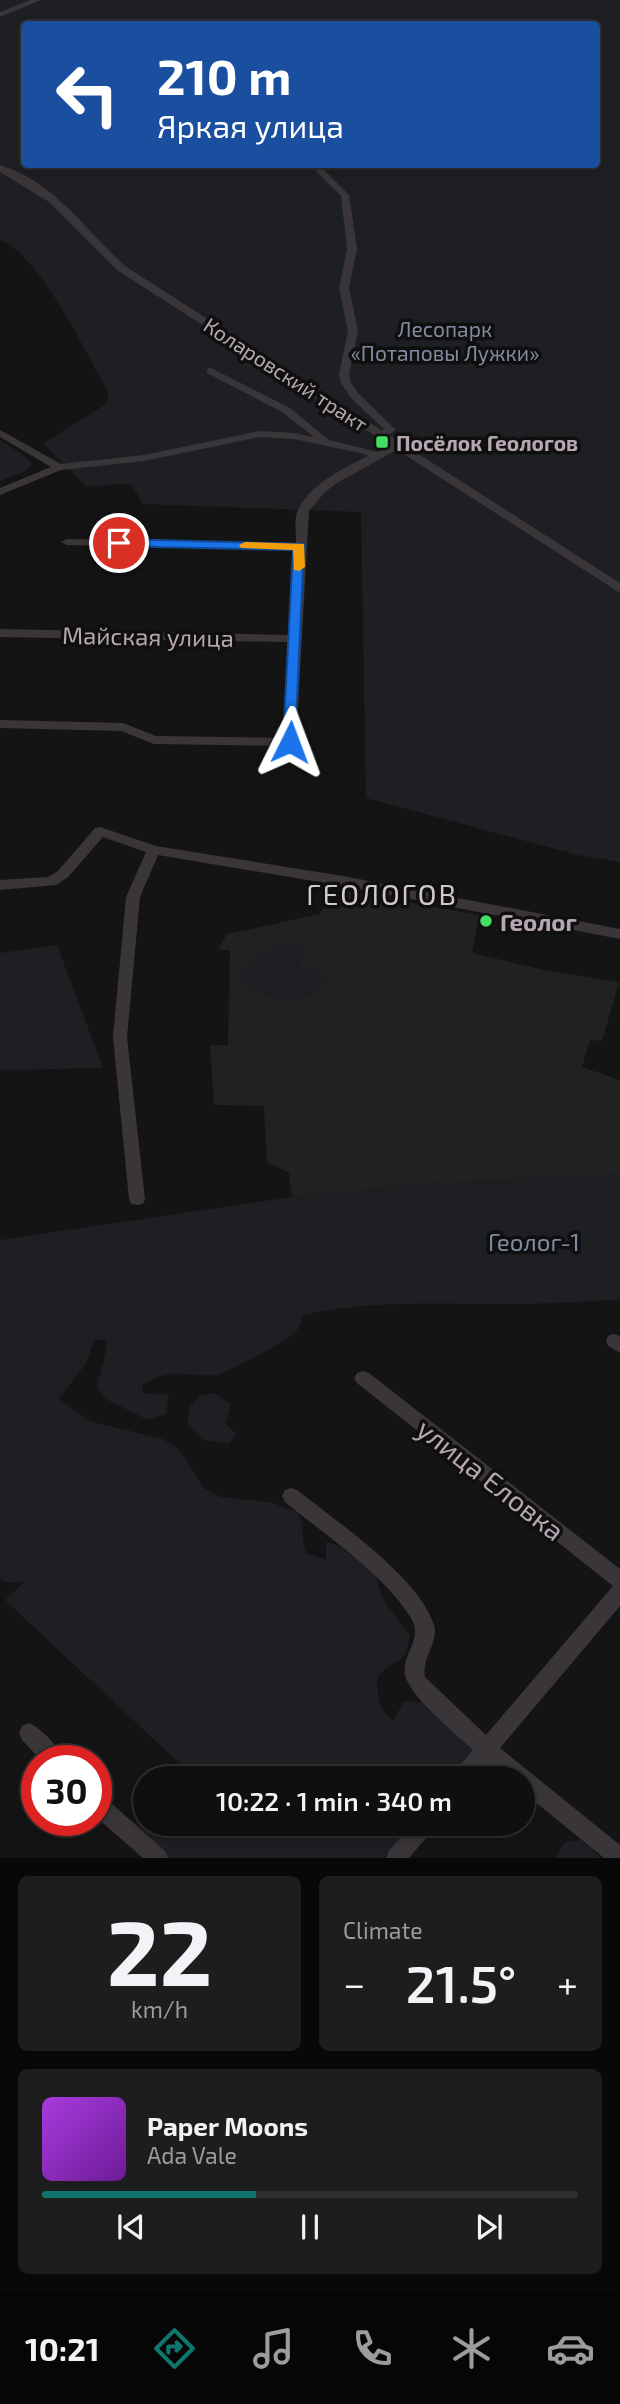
<!DOCTYPE html>
<html lang="en">
<head>
<meta charset="utf-8">
<style>
	:root { --surface:#100f0f; --page:#1e1d1d; --text:#f1f3f6; --muted:#9c9c9e; --line:#302f2f; --accent:#0f766e }
	body { margin:0; font-family:"Exo 2",sans-serif; background:var(--page); color:var(--text); height:100vh; display:flex; flex-direction:column; font-size:26px; white-space:nowrap }
	* { box-sizing:border-box; margin:0 }
	p { font-size:23px; color:var(--muted) }
	.icon { flex:none; width:38px; height:38px; fill:none; stroke:currentColor; stroke-width:2; stroke-linecap:round; stroke-linejoin:round }
	.map { position:relative; height:1858px; overflow:hidden }
	.panel { display:flex; flex-direction:column; gap:18px; padding:18px; background:#090808; flex:1 }
	.panel>* { flex:none }
	.banner { position:absolute; left:21px; top:21px; width:579px; height:147px; border-radius:7px; box-shadow:0 4px 10px #0003,0 0 0 2px var(--line); background:#1a4fa0; color:#fff; overflow:hidden }
	.speed { position:absolute; left:21px; top:1745px; display:flex; gap:14px; font-size:35px; font-weight:700; text-align:center }
	.speed>* { display:grid; place-content:center; width:91px; height:91px; border-radius:50%; background:var(--surface); box-shadow:0 4px 10px #0003,0 0 0 2px var(--line); line-height:1 }
	.speed .limit { border:10px solid #d22; background:#fff; color:#111 }
	.pin { position:absolute; display:grid; place-items:center; width:60px; height:60px; color:#fff; margin:-30px; border:4px solid #fff; border-radius:50%; box-shadow:0 2px 7px #0007 }
	.me { position:absolute; width:77px; margin:-38px; rotate:3deg; stroke-linejoin:round; filter:drop-shadow(0 0 5px #0008) }
	.turn { display:flex; align-items:center; gap:24px; height:147px; padding:0 21px; font-size:32px }
	.turn .icon { width:91px; height:91px; stroke-width:2.5 }
	.turn b { display:block; font-size:49px; line-height:60px }
	.big { font-size:52px; font-weight:600; line-height:1.1 }
	.panel .tile { flex:1; display:flex; flex-direction:column; justify-content:center; gap:10px; min-width:0; padding:0 24px; border-radius:10px; background:var(--page) }
	.panel .dial { align-items:center; gap:0 }
	.dial b { font-size:91px; line-height:1 }
	.song { display:flex; align-items:center; gap:21px }
	.cover { width:84px; height:84px; border-radius:10px; background:linear-gradient(135deg,hsl(280 70% 55%),hsl(280 70% 35%)) }
	.played { height:7px; border-radius:4px; background:linear-gradient(90deg,var(--accent) 40%,var(--line) 40%) }
	.keys { display:flex; justify-content:space-around; direction:ltr }
	.heat { display:flex; justify-content:space-between; align-items:center; font-size:38px; direction:ltr }
	.panel .tiles { flex:1; display:grid; gap:18px; grid-template-columns:1fr 1fr }
	.tile:last-child { grid-column:span 2 }
	.trip { position:absolute; left:133px; top:1766px; width:402px; height:70px; border-radius:35px; background:var(--surface); box-shadow:0 4px 10px #0003,0 0 0 2px var(--line); font-weight:600; line-height:70px; text-align:center }
	.menu { display:flex; height:112px; justify-content:space-around; align-items:center; background:#060606; color:var(--muted) }
	.menu .icon { width:49px; height:49px }
	.menu .on { color:var(--accent) }
	.menu b { font-size:32px; color:var(--text) }
	.map>svg:first-child { display:block }
	.built { fill:#222021 }
	.green { fill:#1d1f23; fill-rule:evenodd }
	.lines { fill:none; stroke-linecap:round; stroke-linejoin:round }
	.minor { fill:#3a3538; fill-rule:evenodd }
	.tertiary { fill:#3a3538; fill-rule:evenodd }
	.route { fill:#1a73e8; stroke:#114b97; stroke-width:2 }
	.slow { fill:#f59e0b }
	.poi-dot { fill:#41e063; stroke:#100f0f; stroke-width:2.5 }
	.labels { text-anchor:middle; dominant-baseline:central; stroke-width:7; stroke-linejoin:round; paint-order:stroke }
	.far-park-label { font-size:21px; fill:#7f8b9e; stroke:#100f0f }
	.far-street-label { font-size:21px; fill:#b4a7b1; stroke:#100f0f }
	.far-poi-label { font-size:21px; font-weight:bold; fill:#b4a7b1; stroke:#100f0f; text-anchor:start }
	.street-label { font-size:24px; fill:#b4a7b1; stroke:#100f0f }
	.poi-label { font-size:24px; font-weight:bold; fill:#b4a7b1; stroke:#100f0f; text-anchor:start }
	.park-label { font-size:24px; fill:#7f8b9e; stroke:#100f0f }
	.quarter-label { font-size:28px; letter-spacing:2px; fill:#d1c7ce; stroke:#100f0f }
	.near-street-label { font-size:28px; fill:#b4a7b1; stroke:#100f0f }
</style>
</head>
<body>
<div class="map">
<svg width="620" height="1858" viewBox="0 0 620 1858">
	<rect width="100%" height="100%" fill="#151414"/>
	<polygon class="built" points="334,889 479,915 472,953 544,970 619,982 602,1041 590,1040 582,1067 620,1080 620,1175 428,1184 292,1197 289,1173 267,1162 264,1106 214,1105 210,1045 228,1045 230,950 218,950 227,934 320,914"/>
	<g class="green">
		<path d="M0 0H620V862L578 855 366 798 361 512 143 504 131 484 86 486 43 444 106 404 109 394C88 357 39 253 0 240ZM24 24H597V164H24Z"/>
		<polygon points="0,440 25,456 32,464 25,472 0,481"/>
		<path d="M291 941 302 947 299 969 327 973 320 994C279 999 272 1003 236 979L253 957Z"/>
		<polygon points="57,945 103,1068 0,1070 0,953"/>
		<path d="M620 1175V1300C584 1301 548 1304 512 1304 442 1304 372 1300 303 1315 301 1319 300 1327 297 1330 291 1339 227 1373 216 1375 184 1378 176 1365 142 1385L143 1393 169 1395 166 1414 148 1420 106 1399 97 1388C99 1370 108 1357 106 1339L94 1340 87 1362 59 1399 89 1421 163 1439 179 1449 204 1488 220 1497 269 1502 298 1512C305 1526 301 1540 306 1553L326 1560V1542L336 1544 375 1573 383 1599 410 1636C405 1671 390 1655 377 1680 378 1697 379 1709 393 1721L404 1701 431 1704 475 1750 451 1778H195L5 1600 24 1582H4L0 1579V1240L292 1197 428 1184Z"/>
		<polygon points="214,1393 231,1404 225,1424 237,1434 229,1444 204,1440 188,1425 189,1408 199,1396"/>
		<polygon points="138,1820 153,1834 164,1824 413,1824 384,1858 165,1858 132,1827"/>
		<polygon points="581,1840 601,1858 555,1858 565,1842"/>
	</g>
	<g class="lines">
		<g class="minor">
			<polygon points="30,0 41,0 0,17 0,12"/>
			<polygon points="309,164 318,164 349,195 357,249 349,288 358,331 349,374 351,383 359,394 396,430 385,437 377,437 377,433 384,429 351,398 341,383 339,374 348,331 339,288 347,249 341,196"/>
			<path d="M211 368 290 408 329 440 377 452 399 443 404 446 337 483 325 492 309 511 296 742 290 746 154 744 121 731 0 728V720L123 723 156 736 284 738 290 642 0 637V629L290 635 295 549 67 545 61 542 67 539 296 543C296 533 294 518 298 510 310 484 344 468 368 456L365 454 294 439 260 437 144 461 61 470 0 495V488L51 467 0 437V430L61 464 144 455 260 431 294 433 314 437 282 412 207 373V369Z"/>
			<polygon points="100,827 156,846 343,876 620,929 620,939 343,886 158,855 140,897 127,1037 145,1199 143,1204 137,1205 131,1204 129,1199 113,1037 126,897 146,852 103,837 68,877 56,885 0,890 0,880 48,877 58,871 95,828"/>
			<polygon points="614,1334 620,1336 620,1353 608,1346 606,1341 608,1336"/>
			<path d="M363 1371 369 1373 620 1569V1606L500 1748 620 1845V1858H604L523 1792V1778H505L488 1763 475 1778H452L455 1771 473 1750C455 1733 410 1697 405 1675 401 1654 424 1639 411 1618 385 1575 324 1534 285 1502L282 1496 285 1490 291 1488 297 1490C336 1521 419 1577 434 1625 439 1643 421 1658 425 1677L486 1735 613 1586 357 1383 354 1378 357 1373Z"/>
			<path d="M29 1723C42 1729 59 1747 64 1760H41L22 1740 19 1733 22 1726Z"/>
			<polygon points="96,1793 103,1796 165,1851 168,1858 143,1858 96,1817"/>
			<polygon points="412,1824 435,1824 432,1831 409,1858 386,1858 389,1851"/>
		</g>
		<path class="tertiary" d="M0 165C55 182 84 229 125 266L620 583V593L117 270 49 202 0 172Z"/>
	</g>
	<polygon class="route" points="119,539 304,544 295,745 290,746 283,742 293,550 114,546 114,540"/>
	<polygon class="slow" points="245,542 304,544 305,567 299,571 294,570 293,550 241,548 239,545"/>
	<g class="poi-dot">
		<rect x="375" y="435" width="14" height="14" rx="3.5"/>
		<circle cx="486" cy="921" r="7"/>
	</g>
	<g class="labels">
		<g class="far-park-label">
			<text x="445" y="328">Лесопарк<tspan x="445" dy="24">«Потаповы Лужки»</tspan></text>
		</g>
		<g class="far-street-label">
			<text transform="translate(286 374) rotate(33)">Коларовский тракт</text>
		</g>
		<g class="far-poi-label">
			<text x="396" y="442">Посёлок Геологов</text>
		</g>
		<g class="street-label">
			<text transform="translate(148 636) rotate(1)">Майская улица</text>
		</g>
		<g class="poi-label">
			<text x="500" y="921">Геолог</text>
		</g>
		<g class="park-label">
			<text x="534" y="1241">Геолог-1</text>
		</g>
		<g class="quarter-label">
			<text x="382" y="894">ГЕОЛОГОВ</text>
		</g>
		<g class="near-street-label">
			<text transform="translate(491 1479) rotate(38)">улица Еловка</text>
		</g>
	</g>
</svg>
<div class="speed"><div class="limit">30</div></div>
<div class="pin" style="left:119px;top:543px;background:#d93025"><svg class="icon" aria-label="arrive" viewBox="0 0 24 24"><path d="M6 21V4h12l-3 4 3 4H6"/></svg></div>
<svg class="me" style="left:290px;top:742px" viewBox="-20 -20 40 40"><path d="M0-17L14 15 0 8-14 15z" fill="#1a73e8" stroke="#fff" stroke-width="4"/></svg>
<div class="trip">10:22 · 1 min · 340 m</div>
<div class="banner">
<div class="turn"><svg class="icon" aria-label="left" viewBox="0 0 24 24"><path d="M17 20v-9H6M10 6l-5 5 5 5"/></svg><div><b>210 m</b>Яркая улица</div></div>
</div>
</div>
<section class="panel">
<div class="tiles">
<div class="tile dial"><b>22</b><p>km/h</p></div>
<div class="tile"><p>Climate</p>
<div class="heat"><a>−</a><b class="big">21.5°</b><a>+</a></div>
</div>
<div class="tile">
<div class="song"><i class="cover"></i><div><b>Paper Moons</b><p>Ada Vale</p></div></div>
<div class="played"></div>
<div class="keys"><svg class="icon" aria-label="previous" viewBox="0 0 24 24"><path d="M18 5L8 12l10 7zM5 5v14"/></svg><svg class="icon" aria-label="pause" viewBox="0 0 24 24"><path d="M8 5v14M16 5v14"/></svg><svg class="icon" aria-label="next" viewBox="0 0 24 24"><path d="M6 5l10 7-10 7zM19 5v14"/></svg></div>
</div>
</div>
</section>
<nav class="menu">
<b>10:21</b>
<svg class="icon on" aria-label="directions" viewBox="0 0 24 24"><path d="M12 3l9 9-9 9-9-9zM9 14v-3h6M13 9l2 2-2 2"/></svg>
<svg class="icon" aria-label="music" viewBox="0 0 24 24"><path d="M9 18V5l10-2v13"/><circle cx="6" cy="18" r="3"/><circle cx="16" cy="16" r="3"/></svg>
<svg class="icon" aria-label="phone" viewBox="0 0 24 24"><path d="M5 4h4l2 5-3 2q2 4 5 5l2-3 5 2v4C11 20 4 13 5 4z"/></svg>
<svg class="icon" aria-label="climate" viewBox="0 0 24 24"><path d="M12 3v18M4 7l16 10M4 17L20 7"/></svg>
<svg class="icon" aria-label="car" viewBox="0 0 24 24"><path d="M5 17H2v-5l4-1 3-4h7l3 4 3 1v5h-3M9 17h6M6 11h13"/><circle cx="7" cy="17" r="2"/><circle cx="17" cy="17" r="2"/></svg>
</nav>
</body>
</html>
